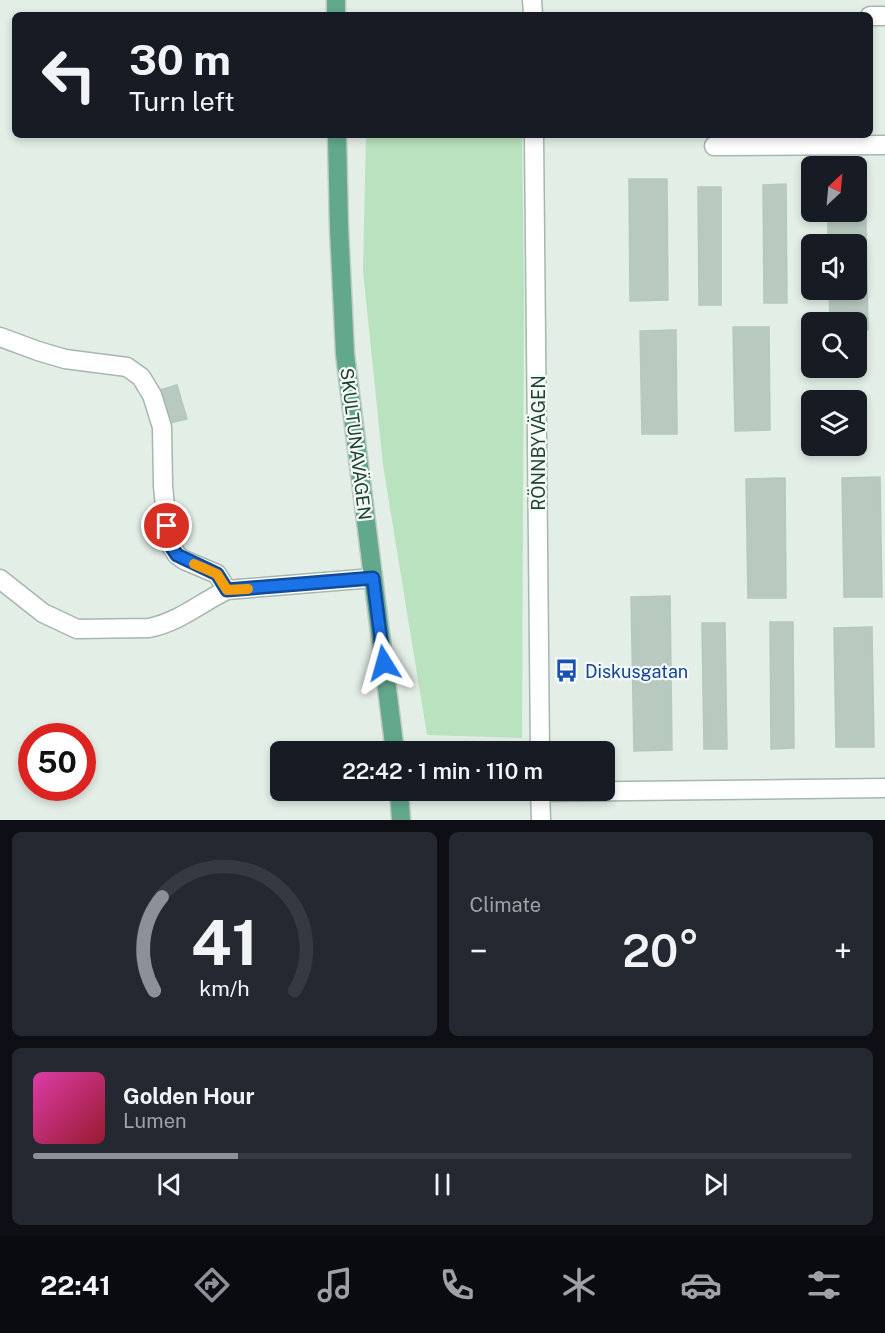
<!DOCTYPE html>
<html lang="en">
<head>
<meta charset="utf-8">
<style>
	:root { --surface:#171b24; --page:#242831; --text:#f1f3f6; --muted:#9ea1a6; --line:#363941; --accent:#8c9099 }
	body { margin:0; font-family:"Public Sans",sans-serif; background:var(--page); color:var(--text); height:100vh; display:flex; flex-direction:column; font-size:22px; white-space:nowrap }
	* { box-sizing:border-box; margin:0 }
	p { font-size:20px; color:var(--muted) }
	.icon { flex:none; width:33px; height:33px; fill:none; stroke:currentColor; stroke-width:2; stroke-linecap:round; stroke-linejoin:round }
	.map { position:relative; height:820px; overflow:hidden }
	.details { display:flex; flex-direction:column; gap:12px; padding:12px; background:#0d0f14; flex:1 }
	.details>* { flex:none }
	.banner { position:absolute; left:12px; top:12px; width:861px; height:126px; border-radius:9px; box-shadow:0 3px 9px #0003; background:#171b24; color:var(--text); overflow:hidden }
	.needle { width:39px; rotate:26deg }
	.fabs { position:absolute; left:801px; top:156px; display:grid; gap:12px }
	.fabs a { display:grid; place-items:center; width:66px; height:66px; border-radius:9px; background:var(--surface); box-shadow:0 3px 9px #0003; font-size:30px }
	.speed { position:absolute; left:18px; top:723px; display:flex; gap:12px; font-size:30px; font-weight:700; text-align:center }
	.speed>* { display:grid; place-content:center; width:78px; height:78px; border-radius:50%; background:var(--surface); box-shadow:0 3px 9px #0003; line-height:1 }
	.speed .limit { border:9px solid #d22; background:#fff; color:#111 }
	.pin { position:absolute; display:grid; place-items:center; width:51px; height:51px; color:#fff; margin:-26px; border:3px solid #fff; border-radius:50%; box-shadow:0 2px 6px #0007 }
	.me { position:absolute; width:66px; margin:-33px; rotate:352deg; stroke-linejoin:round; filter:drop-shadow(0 0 4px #0008) }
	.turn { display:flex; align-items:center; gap:21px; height:126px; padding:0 18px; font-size:27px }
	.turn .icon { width:78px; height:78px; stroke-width:2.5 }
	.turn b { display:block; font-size:42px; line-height:51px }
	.big { font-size:45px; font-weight:600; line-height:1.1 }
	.details .widget { flex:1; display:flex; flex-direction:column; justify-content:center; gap:9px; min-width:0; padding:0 21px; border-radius:9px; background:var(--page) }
	.details .dial { align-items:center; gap:0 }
	.dial svg { height:156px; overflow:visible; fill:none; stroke:var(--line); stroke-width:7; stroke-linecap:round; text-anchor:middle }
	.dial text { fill:var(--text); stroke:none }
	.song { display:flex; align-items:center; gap:18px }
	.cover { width:72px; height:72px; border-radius:9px; background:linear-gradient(135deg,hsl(320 70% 55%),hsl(350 70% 35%)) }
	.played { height:6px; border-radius:3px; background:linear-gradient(90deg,var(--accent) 25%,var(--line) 25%) }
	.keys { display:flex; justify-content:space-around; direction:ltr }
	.heat { display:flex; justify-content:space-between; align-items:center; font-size:33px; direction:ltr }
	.details .tiles { flex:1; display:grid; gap:12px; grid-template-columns:1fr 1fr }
	.widget:last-child { grid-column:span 2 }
	.trip { position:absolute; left:270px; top:741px; width:345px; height:60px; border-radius:9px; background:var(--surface); box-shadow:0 3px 9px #0003; font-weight:600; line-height:60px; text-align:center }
	.dock { display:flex; height:96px; justify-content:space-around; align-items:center; background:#090b0e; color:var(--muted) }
	.dock .icon { width:42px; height:42px }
	.dock .selected { color:var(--accent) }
	.dock b { font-size:27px; color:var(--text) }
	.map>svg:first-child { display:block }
	.green { fill:#b9e2be }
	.building { fill:#b8c9c0; stroke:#b4c9bd; stroke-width:1.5 }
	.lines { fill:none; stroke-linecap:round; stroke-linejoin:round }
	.minor-casing { stroke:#a5b7ae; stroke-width:21 }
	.major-casing { stroke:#c1cac6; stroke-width:21 }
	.minor { stroke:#fff; stroke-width:18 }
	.major { stroke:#62a88c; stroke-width:18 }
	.route-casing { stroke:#114b97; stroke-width:15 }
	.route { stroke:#1a73e8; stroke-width:10 }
	.slow { stroke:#f59e0b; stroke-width:10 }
	.labels { text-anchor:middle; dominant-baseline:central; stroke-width:4.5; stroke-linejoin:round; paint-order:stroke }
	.street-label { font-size:18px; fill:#204234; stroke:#f4faf6 }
	.transit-label { font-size:18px; fill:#164399; stroke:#f4faf6; text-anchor:start }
</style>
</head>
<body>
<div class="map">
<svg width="885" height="820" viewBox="0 0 885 820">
	<rect width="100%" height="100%" fill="#e3eee7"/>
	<polygon class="green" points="366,135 522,135 524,290 522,738 427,735 383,465 363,271"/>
	<g class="building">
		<polygon points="856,175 865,175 868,330 856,330 856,322 830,322 829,290 856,290 856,244 828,244 828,212 856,212"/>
		<polygon points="629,179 667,179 668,300 630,301"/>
		<polygon points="786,184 787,303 764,303 763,185"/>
		<polygon points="698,187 721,187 721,305 699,305"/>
		<polygon points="733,327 769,327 770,430 735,431"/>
		<polygon points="676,330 677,434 642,434 640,331"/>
		<polygon points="177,385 187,419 170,423 160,390"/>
		<polygon points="880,477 882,597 844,597 842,478"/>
		<polygon points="785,478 786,598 748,598 746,479"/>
		<polygon points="670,596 672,750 634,751 631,597"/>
		<polygon points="770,622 793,622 794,748 771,749"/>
		<polygon points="702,623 725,623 727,749 704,749"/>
		<polygon points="872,627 874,747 836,747 834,628"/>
	</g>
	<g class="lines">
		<defs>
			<g id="minor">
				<polyline points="532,0 533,15"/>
				<polyline points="870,16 885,16"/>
				<polyline points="534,135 540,752"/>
				<polyline points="714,146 885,145"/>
				<polyline points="0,337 38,351 65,359 127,367 141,377 152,395 162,427 163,486 167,526 171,546 177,555 184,560 217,574 227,590"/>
				<path d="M0 579 43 613 77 629 149 628C179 622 200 603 227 590L373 578"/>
				<polyline points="540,790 541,820"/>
				<polyline points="540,792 885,788"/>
			</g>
			<g id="major">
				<polyline points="336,0 336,15"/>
				<polyline points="337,135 339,228 345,354 395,752"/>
				<polyline points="399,790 401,820"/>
			</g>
		</defs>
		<use href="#minor" class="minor-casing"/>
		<use href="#major" class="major-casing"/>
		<use href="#minor" class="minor"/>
		<use href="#major" class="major"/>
	</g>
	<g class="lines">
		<defs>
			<polyline id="route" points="167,526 171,546 177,555 217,574 227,590 373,578 384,663"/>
		</defs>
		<use href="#route" class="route-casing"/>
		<use href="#route" class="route"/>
		<polyline class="slow" points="194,564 217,574 227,590 248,589"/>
	</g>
	<defs>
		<symbol id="bus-bare" viewBox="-9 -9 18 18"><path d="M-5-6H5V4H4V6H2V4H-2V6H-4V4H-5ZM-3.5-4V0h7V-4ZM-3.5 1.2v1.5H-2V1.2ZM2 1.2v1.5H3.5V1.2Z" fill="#1a4fb4" stroke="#f4faf6" stroke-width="2.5" paint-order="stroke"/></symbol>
	</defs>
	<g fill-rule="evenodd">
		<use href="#bus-bare" x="550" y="654" width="33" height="33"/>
	</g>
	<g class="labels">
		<g class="street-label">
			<text transform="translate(538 443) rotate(-90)">RÖNNBYVÄGEN</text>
			<text transform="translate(356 444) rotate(83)">SKULTUNAVÄGEN</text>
		</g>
		<g class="transit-label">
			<text x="585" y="671">Diskusgatan</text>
		</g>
	</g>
</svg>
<div class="fabs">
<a><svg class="needle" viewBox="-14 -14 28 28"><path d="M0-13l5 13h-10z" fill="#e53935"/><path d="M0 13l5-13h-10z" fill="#9ea1a6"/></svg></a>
<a><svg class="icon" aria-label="sound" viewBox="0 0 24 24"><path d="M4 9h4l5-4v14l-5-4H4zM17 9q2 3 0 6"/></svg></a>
<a><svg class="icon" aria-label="search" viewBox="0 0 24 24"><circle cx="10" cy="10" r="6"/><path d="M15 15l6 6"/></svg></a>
<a><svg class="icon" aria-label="layers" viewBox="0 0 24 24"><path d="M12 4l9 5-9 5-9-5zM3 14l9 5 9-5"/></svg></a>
</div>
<div class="speed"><div class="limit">50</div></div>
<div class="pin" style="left:167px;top:526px;background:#d93025"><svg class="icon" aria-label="arrive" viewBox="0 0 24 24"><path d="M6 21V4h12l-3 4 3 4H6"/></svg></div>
<svg class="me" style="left:384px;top:663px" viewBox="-20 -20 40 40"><path d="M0-17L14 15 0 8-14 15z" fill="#1a73e8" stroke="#fff" stroke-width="4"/></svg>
<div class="trip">22:42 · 1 min · 110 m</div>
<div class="banner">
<div class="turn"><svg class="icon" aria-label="left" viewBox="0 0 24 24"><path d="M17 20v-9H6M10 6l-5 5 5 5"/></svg><div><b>30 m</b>Turn left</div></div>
</div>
</div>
<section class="details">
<div class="tiles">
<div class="widget dial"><svg viewBox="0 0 100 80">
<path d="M14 69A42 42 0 1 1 86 69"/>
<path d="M14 69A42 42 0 0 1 18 21" stroke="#8c9099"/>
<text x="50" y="56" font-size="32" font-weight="700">41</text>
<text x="50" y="72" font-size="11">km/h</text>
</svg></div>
<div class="widget"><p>Climate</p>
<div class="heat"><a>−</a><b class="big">20°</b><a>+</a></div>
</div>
<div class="widget">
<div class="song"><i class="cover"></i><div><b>Golden Hour</b><p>Lumen</p></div></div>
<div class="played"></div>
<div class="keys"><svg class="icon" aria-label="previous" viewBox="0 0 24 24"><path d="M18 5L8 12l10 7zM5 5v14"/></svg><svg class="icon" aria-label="pause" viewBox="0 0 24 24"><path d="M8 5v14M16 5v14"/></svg><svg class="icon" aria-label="next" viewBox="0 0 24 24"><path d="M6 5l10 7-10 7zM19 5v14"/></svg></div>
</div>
</div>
</section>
<nav class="dock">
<b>22:41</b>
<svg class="icon selected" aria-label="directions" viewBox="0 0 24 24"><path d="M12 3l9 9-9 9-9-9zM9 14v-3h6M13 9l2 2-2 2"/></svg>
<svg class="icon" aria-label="music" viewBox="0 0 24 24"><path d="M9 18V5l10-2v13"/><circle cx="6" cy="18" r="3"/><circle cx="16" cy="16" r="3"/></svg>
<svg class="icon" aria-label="phone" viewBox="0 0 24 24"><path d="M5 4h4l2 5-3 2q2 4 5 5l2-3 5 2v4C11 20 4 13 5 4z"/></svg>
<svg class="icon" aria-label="climate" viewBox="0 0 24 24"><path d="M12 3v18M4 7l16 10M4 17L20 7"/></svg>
<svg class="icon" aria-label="car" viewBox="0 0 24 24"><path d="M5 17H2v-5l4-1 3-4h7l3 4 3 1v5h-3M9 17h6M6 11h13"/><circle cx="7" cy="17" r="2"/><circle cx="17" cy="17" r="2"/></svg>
<svg class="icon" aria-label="filters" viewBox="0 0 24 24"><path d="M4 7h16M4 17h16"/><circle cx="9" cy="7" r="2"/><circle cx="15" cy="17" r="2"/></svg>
</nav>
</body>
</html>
